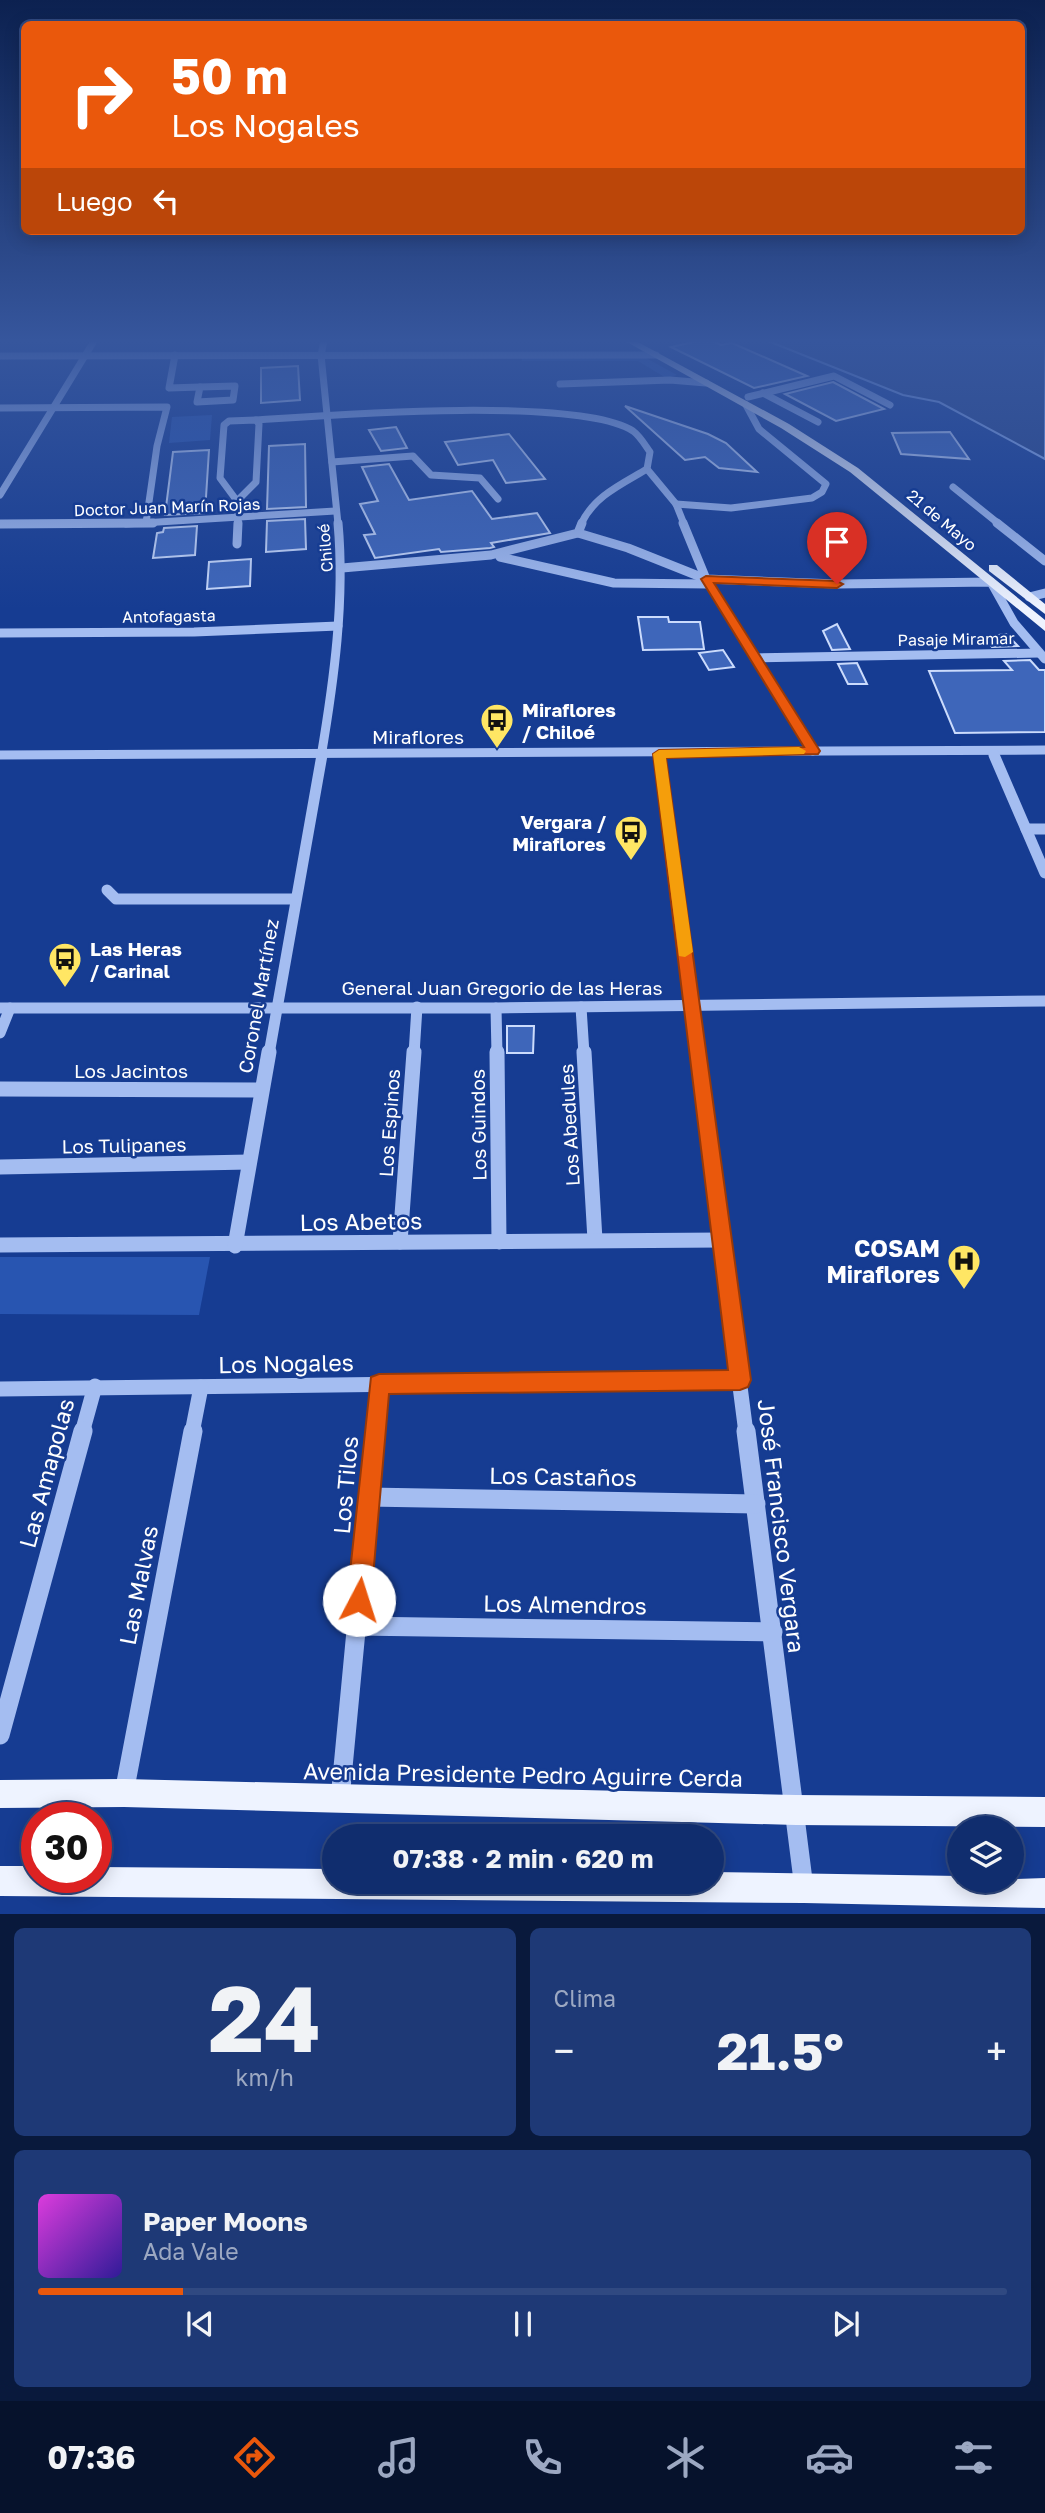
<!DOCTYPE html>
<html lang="es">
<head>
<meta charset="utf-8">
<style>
	:root { --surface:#102d6e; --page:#1e3976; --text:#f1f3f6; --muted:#9ca8c2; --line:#304981; --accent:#ea580c }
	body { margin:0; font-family:"Golos Text",sans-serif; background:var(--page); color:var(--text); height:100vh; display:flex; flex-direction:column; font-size:26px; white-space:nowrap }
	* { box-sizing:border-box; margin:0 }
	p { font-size:23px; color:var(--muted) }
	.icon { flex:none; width:38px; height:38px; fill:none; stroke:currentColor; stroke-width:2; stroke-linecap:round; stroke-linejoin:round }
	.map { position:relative; height:1914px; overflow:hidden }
	.side { display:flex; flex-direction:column; gap:14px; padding:14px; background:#09193c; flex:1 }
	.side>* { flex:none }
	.hud { position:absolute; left:21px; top:21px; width:1004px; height:214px; border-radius:10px; box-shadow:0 4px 18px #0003,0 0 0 2px var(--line); background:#ea580c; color:#fff; overflow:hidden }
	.fabs { position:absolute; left:947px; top:1816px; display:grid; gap:14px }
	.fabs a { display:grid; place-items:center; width:77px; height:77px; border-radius:50%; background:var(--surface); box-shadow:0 4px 18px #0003,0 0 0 2px var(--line); font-size:35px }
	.speed { position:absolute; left:21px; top:1802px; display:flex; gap:14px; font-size:35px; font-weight:700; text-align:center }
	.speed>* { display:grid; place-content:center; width:91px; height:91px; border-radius:50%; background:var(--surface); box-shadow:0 4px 18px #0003,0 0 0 2px var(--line); line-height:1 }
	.speed .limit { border:10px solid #d22; background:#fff; color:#111 }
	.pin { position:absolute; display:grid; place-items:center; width:60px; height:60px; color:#fff; margin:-72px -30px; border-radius:50% 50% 50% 0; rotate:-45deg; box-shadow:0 0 7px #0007 }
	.pin .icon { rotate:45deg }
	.me { position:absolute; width:77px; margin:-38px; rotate:5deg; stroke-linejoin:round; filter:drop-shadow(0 0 5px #0008) }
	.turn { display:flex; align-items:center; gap:24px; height:147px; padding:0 35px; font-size:32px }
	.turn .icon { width:91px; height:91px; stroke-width:2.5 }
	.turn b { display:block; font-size:49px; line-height:60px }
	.then { display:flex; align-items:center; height:66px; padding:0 35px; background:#0003; gap:14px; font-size:26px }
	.big { font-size:52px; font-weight:700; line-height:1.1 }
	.side .tile { flex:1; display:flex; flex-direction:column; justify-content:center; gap:10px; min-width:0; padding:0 24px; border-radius:10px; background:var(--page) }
	.side .dial { align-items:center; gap:0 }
	.dial b { font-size:91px; line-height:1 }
	.song { display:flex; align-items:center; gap:21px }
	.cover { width:84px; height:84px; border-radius:10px; background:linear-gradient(135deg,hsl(300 70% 55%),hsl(250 70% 35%)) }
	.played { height:7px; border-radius:4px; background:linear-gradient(90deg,var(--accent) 15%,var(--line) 15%) }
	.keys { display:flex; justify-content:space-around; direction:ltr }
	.heat { display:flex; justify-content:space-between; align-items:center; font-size:38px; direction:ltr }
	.side .tiles { flex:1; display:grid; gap:14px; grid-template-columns:1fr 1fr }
	.tile:last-child { grid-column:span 2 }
	.trip { position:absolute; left:322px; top:1824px; width:402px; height:70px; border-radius:35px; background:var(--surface); box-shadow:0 4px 18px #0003,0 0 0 2px var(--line); font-weight:700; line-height:70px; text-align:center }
	.menu { display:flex; height:112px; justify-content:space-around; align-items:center; background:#06122c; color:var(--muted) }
	.menu .icon { width:49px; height:49px }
	.menu .on { color:var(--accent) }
	.menu b { font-size:32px; color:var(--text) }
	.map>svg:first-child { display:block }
	.green { fill:#2855b1 }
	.water { fill:#284485; stroke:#97b6f3; stroke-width:2 }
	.building { fill:#3e66ba; stroke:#cbdbfc; stroke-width:2 }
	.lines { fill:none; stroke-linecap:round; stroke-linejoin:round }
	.minor-far4 { stroke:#a4bdf1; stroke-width:7 }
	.minor-far3 { stroke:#a4bdf1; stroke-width:9 }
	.minor-far2 { stroke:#a4bdf1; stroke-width:11 }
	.minor-far1 { stroke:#a4bdf1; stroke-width:15 }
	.minor { stroke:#a4bdf1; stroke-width:19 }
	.major { fill:#eef3ff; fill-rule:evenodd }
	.route { fill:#ea580c; stroke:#983908; stroke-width:2 }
	.slow { fill:#f59e0b }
	.labels { text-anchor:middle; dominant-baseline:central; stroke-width:5; stroke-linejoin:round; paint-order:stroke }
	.far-street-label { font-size:16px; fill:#fff; stroke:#163c92 }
	.poi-label { font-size:19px; font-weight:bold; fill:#fff; stroke:#163c92; text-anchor:start }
	.street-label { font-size:19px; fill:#fff; stroke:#163c92 }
	.near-street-label { font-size:23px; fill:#fff; stroke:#163c92 }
	.near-poi-label { font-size:23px; font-weight:bold; fill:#fff; stroke:#163c92; text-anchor:end }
</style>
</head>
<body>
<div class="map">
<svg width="1045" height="1915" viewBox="0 0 1045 1915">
	<rect width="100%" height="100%" fill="#163c92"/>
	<g class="green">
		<polygon points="522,358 646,358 677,375 666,378 638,361 522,361"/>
		<polygon points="212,415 210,440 169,443 172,417"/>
		<polygon points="0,1257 210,1257 199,1315 0,1314"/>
	</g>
	<polygon class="water" points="768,341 1045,341 1045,459 939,402 903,395"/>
	<g class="building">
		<polygon points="698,341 713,341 721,345 732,343 807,376 754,388 671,347"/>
		<polygon points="298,366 300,400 261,403 261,368"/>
		<polygon points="833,382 884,409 836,421 785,394"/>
		<polygon points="625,406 708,434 726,443 757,472 719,468 705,457 685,460"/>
		<polygon points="396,427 407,448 381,451 369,430"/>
		<polygon points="950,432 969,459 901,454 892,433"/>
		<polygon points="509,434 545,479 506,483 493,460 458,465 445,442"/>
		<polygon points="305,444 306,507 267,509 269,446"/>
		<polygon points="209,450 205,513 165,515 173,452"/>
		<polygon points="389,464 409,500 472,491 492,519 537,513 550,533 491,543 494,547 490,548 441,552 439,549 375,558 364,535 375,534 360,504 378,501 362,467"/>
		<polygon points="305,519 306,549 266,552 267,521"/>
		<polygon points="197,526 195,555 153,558 157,533 163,532 164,528"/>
		<polygon points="251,559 250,586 207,589 209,562"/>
		<polygon points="638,617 668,617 669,622 700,622 704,649 643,650"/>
		<polygon points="837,624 850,649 832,650 823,631"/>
		<polygon points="1006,634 1018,646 992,647 983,637"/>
		<polygon points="723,650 734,667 709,670 699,653"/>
		<polygon points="1030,660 1039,670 1045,670 1045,732 955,733 929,671 1012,670 1004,661"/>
		<polygon points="857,663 867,684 848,684 838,664"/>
		<polygon points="507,1026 534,1026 533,1053 507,1053"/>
	</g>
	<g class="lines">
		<g class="minor-far4">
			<polyline points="324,341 321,355 338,524"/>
			<polyline points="175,355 169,388 200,387"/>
			<polyline points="0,356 656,355"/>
			<polyline points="560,384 670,380 706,383"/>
			<polygon points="235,386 233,400 197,402 200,387"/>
			<polyline points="763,393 818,422"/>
			<polyline points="748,397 834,376 890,405"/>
			<polyline points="0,408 167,407 157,446 146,523"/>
			<path d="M256 420C329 415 578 396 633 431 640 436 645 445 650 452L647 469 676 504 684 524"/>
			<polygon points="256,420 259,424 256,482 237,501 220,478 224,425 229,421"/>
			<polyline points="332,462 413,456 431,475 480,478 498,499"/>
			<polyline points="953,487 999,524"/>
			<polyline points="0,495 94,341"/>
			<polyline points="676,504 731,508 812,498 822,492 826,484 759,429 746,405"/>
			<polyline points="0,524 37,524"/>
			<polyline points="126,524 335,511"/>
			<polyline points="238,524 238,512"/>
			<path d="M581 524C594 496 622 484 647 469"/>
		</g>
		<g class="minor-far3">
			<polyline points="683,523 706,579 813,751"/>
			<polyline points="997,523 1045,561"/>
			<polyline points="0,524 153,523"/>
			<polyline points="578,533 628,548 706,579 837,584 991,582 1014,623 1045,659"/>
			<polyline points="237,544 238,523"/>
			<polyline points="500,557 614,583 709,584"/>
			<polyline points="342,568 491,555 578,533 582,523"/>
			<polyline points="1029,597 1045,593"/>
			<polyline points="0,633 194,632 338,626"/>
			<polyline points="754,658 1039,653"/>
			<polyline points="992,751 995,757"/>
			<polyline points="659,754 659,757"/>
			<polyline points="0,755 1045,750"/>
			<path d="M321 757C334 680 345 600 338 523"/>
		</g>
		<g class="minor-far2">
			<polyline points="659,755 697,1054"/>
			<polyline points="994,755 1045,873"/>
			<polyline points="1026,829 1045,829"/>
			<polyline points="107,890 116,899 295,899"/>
			<polyline points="581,1007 584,1054"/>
			<polyline points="0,1008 496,1008 1045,1001"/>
			<polyline points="496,1008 497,1054"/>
			<polyline points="0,1033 10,1008"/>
			<polyline points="269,1054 322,755"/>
			<polyline points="414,1054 417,1007"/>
		</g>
		<g class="minor-far1">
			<polyline points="497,1052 499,1242"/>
			<polyline points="584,1052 595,1240"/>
			<polyline points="697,1052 746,1433"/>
			<polyline points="0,1089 261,1090"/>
			<polyline points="0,1167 249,1162"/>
			<polyline points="400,1242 414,1052"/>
			<polyline points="0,1245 722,1240"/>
			<polyline points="235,1246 269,1052"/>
			<polyline points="0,1389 740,1380"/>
			<polyline points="82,1433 95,1386"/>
			<polyline points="192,1433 201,1387"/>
			<polyline points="374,1433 379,1384"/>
		</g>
		<g class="minor">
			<polyline points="746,1431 804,1888"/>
			<polyline points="368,1497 756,1504"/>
			<polyline points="357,1626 773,1632"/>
			<polyline points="0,1735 83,1431"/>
			<polyline points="124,1793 193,1431"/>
			<polyline points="340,1799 375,1431"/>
		</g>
		<g class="major">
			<polygon points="625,341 636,341 789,424 858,468 1045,620 1045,631 850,472 781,428"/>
			<polygon points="989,565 997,565 1045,604 1045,614 989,571"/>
			<polygon points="124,1779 796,1795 1045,1797 1045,1827 796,1825 124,1807 0,1808 0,1780"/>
			<polygon points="0,1866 37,1866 37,1878 96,1878 96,1867 334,1869 334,1881 712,1881 712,1872 959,1876 959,1881 1045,1878 1045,1908 804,1903 0,1896"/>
		</g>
	</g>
	<linearGradient id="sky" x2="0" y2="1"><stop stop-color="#0c2150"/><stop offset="0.56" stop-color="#36569d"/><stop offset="1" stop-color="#36569d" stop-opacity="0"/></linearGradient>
	<rect width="1045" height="609" fill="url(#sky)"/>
	<polygon class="route" points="706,576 837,581 843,584 837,588 714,583 820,751 818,754 666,758 751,1380 748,1387 740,1390 389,1394 371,1600 367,1609 359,1612 350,1609 347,1600 371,1377 379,1374 728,1370 653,754 659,750 804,747 701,579"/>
	<polygon class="slow" points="799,747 806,751 804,754 666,758 693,952 685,957 679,956 653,754 659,750"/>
	<defs>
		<symbol id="bus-pin" viewBox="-11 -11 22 30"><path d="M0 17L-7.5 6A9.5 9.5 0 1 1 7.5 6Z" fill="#ffe664" stroke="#163c92"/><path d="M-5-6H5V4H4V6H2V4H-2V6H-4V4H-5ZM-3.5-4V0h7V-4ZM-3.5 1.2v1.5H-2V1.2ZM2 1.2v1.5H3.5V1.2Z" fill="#111"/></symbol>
		<symbol id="hospital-pin" viewBox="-11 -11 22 30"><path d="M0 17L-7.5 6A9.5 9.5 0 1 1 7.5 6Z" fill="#ffe664" stroke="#163c92"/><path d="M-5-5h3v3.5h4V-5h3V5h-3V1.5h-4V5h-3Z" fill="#111"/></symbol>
	</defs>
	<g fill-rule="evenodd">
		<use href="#bus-pin" x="478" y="701" width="38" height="52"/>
		<use href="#bus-pin" x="612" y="813" width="38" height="52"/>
		<use href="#bus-pin" x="46" y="940" width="38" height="52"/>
		<use href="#hospital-pin" x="945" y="1242" width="38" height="52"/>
	</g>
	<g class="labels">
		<g class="far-street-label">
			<text transform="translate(167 507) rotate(-2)">Doctor Juan Marín Rojas</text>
			<text transform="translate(942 520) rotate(40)">21 de Mayo</text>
			<text transform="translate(325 548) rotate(-95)">Chiloé</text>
			<text transform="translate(169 616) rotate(-1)">Antofagasta</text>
			<text transform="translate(956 639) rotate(-1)">Pasaje Miramar</text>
		</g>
		<g class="poi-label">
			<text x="522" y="709">Miraflores<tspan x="522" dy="22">/ Chiloé</tspan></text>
			<text x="606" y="821" text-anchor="end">Vergara /<tspan x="606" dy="22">Miraflores</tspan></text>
			<text x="90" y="948">Las Heras<tspan x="90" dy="22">/ Carinal</tspan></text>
		</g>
		<g class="street-label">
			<text x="418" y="736">Miraflores</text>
			<text x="502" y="987">General Juan Gregorio de las Heras</text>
			<text transform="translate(258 996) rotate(-80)">Coronel Martínez</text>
			<text x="131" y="1070">Los Jacintos</text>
			<text transform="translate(389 1123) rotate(-86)">Los Espinos</text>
			<text transform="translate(478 1125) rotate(-91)">Los Guindos</text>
			<text transform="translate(569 1125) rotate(-93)">Los Abedules</text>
			<text transform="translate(124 1145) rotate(-1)">Los Tulipanes</text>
		</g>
		<g class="near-street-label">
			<text transform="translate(361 1221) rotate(-1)">Los Abetos</text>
			<text transform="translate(286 1363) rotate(-1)">Los Nogales</text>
			<text transform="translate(46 1473) rotate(-75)">Las Amapolas</text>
			<text transform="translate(563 1476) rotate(1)">Los Castaños</text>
			<text transform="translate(345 1485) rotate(-85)">Los Tilos</text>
			<text transform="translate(782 1526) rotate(83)">José Francisco Vergara</text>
			<text transform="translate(138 1585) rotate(-79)">Las Malvas</text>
			<text transform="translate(565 1604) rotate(1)">Los Almendros</text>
			<text transform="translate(523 1774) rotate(1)">Avenida Presidente Pedro Aguirre Cerda</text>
		</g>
		<g class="near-poi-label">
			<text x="940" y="1248">COSAM<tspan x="940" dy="26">Miraflores</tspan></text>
		</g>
	</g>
</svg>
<div class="fabs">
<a><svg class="icon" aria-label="layers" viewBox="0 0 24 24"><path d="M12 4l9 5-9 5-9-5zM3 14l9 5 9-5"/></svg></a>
</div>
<div class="speed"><div class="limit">30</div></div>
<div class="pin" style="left:837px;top:584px;background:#d93025"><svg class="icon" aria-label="arrive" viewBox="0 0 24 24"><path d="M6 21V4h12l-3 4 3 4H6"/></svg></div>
<svg class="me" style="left:359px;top:1600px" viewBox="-20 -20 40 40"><circle r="19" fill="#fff"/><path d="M0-13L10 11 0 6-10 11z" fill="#ea580c"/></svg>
<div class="trip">07:38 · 2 min · 620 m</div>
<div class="hud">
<div class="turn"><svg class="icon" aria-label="right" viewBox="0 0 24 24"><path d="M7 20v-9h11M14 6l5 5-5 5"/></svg><div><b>50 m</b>Los Nogales</div></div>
<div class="then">Luego<svg class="icon" aria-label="left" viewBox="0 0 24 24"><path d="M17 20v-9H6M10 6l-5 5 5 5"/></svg></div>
</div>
</div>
<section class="side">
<div class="tiles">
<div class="tile dial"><b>24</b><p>km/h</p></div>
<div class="tile"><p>Clima</p>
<div class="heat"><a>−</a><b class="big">21.5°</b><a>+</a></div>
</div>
<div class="tile">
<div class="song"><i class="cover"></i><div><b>Paper Moons</b><p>Ada Vale</p></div></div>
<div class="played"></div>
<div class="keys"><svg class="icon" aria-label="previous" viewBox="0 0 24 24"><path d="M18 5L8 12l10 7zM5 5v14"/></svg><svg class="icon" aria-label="pause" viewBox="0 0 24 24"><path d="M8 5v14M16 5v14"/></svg><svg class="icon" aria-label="next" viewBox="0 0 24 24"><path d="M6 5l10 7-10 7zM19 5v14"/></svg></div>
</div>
</div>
</section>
<nav class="menu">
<b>07:36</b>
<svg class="icon on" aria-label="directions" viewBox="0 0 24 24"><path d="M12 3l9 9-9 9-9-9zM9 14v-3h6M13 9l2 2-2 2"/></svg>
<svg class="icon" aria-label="music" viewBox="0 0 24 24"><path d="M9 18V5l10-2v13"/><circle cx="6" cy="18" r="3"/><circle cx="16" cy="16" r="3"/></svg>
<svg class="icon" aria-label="phone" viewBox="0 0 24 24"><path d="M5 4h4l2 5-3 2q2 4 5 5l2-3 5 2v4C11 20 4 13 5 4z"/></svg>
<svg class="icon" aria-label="climate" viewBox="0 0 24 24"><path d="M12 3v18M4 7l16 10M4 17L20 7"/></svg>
<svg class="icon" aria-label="car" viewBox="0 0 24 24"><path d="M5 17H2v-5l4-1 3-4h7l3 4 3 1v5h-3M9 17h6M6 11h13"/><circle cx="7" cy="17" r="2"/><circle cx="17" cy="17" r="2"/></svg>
<svg class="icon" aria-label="filters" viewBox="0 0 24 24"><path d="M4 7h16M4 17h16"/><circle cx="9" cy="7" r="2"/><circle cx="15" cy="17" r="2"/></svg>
</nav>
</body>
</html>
